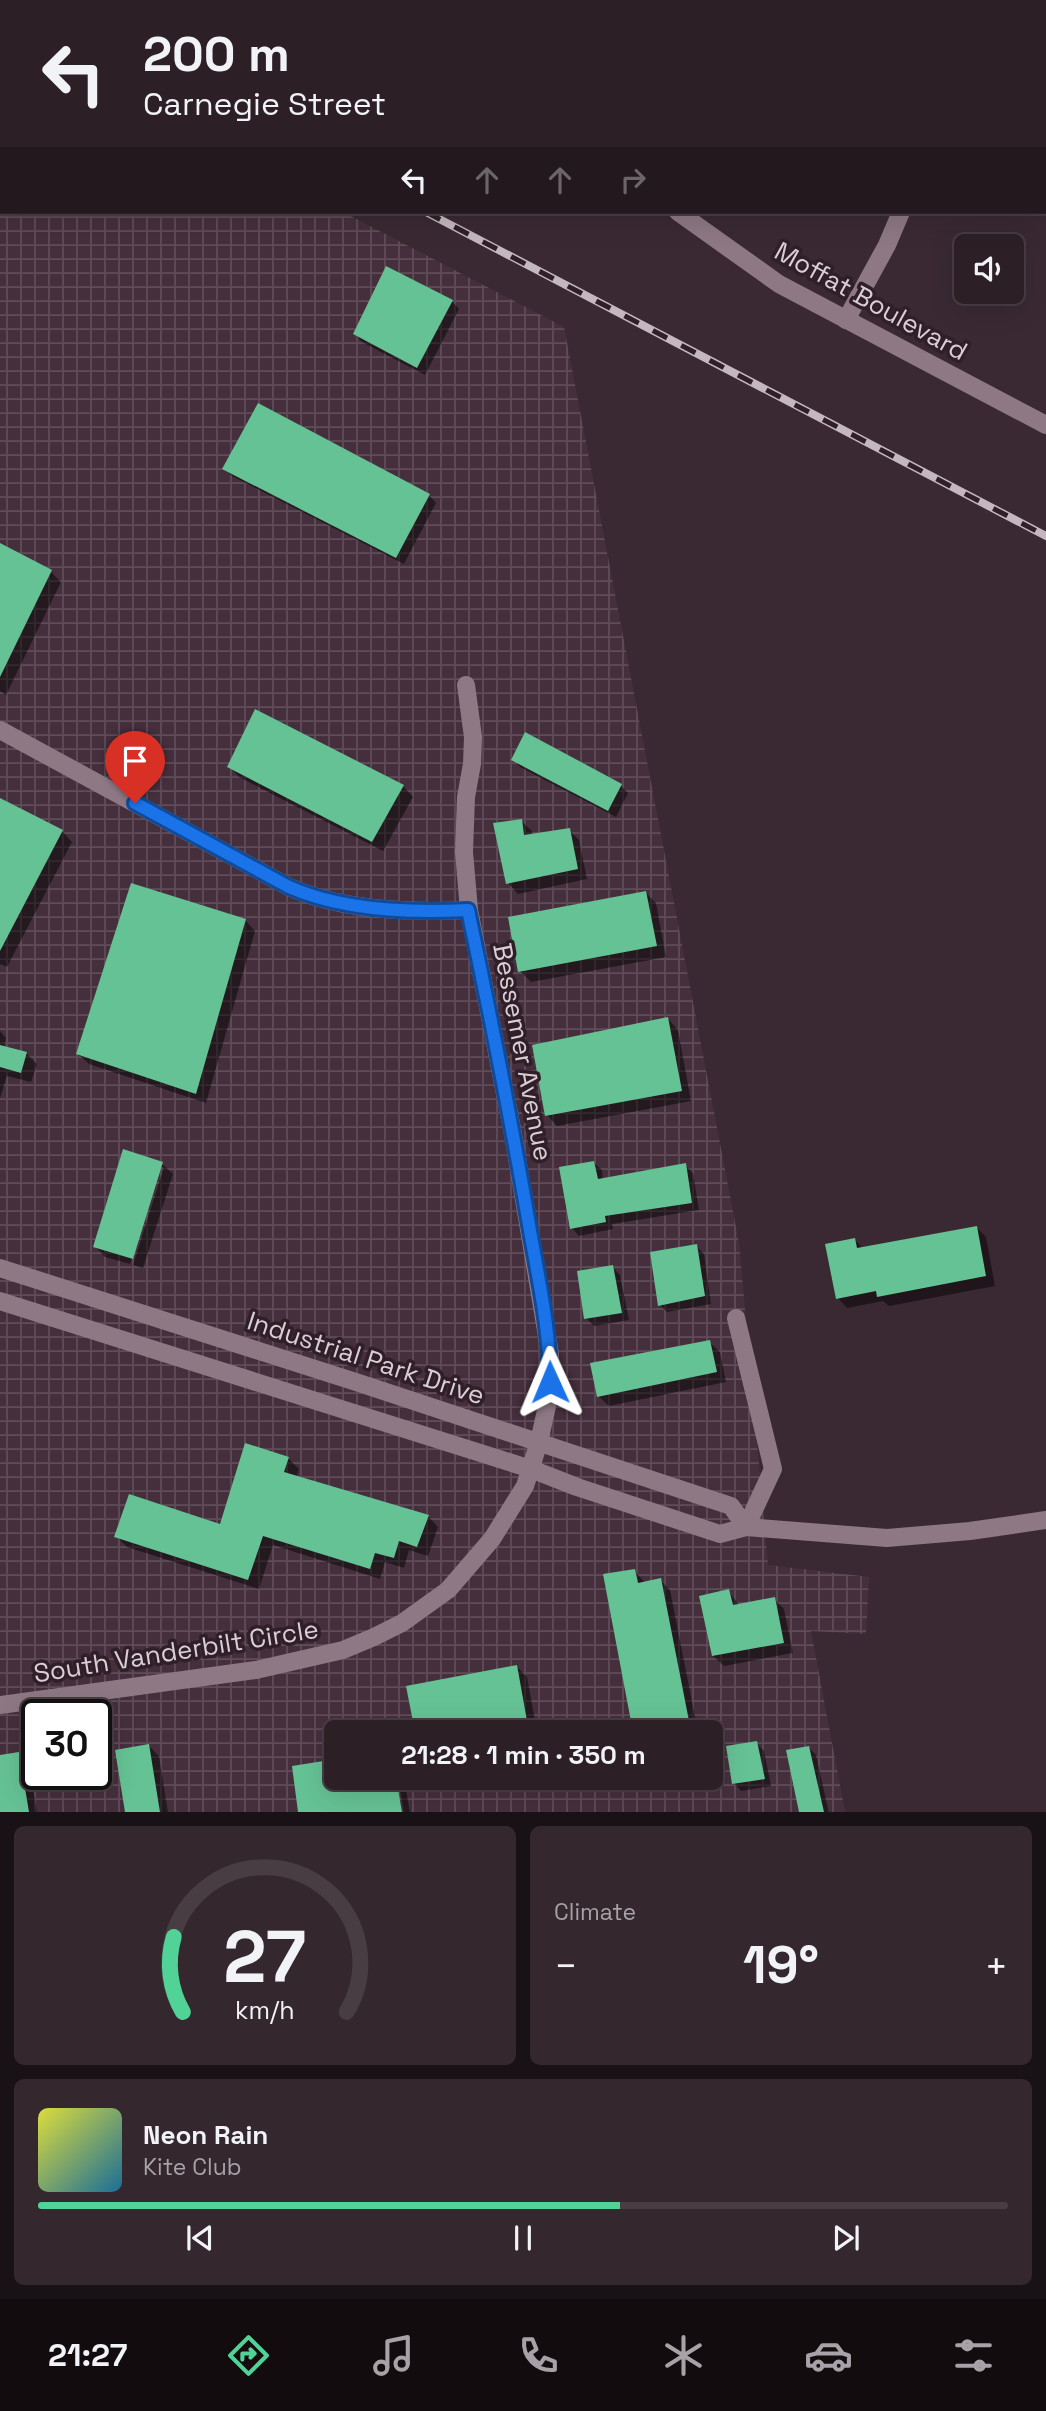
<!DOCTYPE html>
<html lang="en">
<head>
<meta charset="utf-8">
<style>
	:root { --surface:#2c1f26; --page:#34272e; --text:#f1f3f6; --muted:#a6a2a7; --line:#483d43; --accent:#51d397 }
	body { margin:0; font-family:"Space Grotesk",sans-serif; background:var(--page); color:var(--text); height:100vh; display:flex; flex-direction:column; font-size:26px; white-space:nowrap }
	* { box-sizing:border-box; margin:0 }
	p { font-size:23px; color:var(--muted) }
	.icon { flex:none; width:38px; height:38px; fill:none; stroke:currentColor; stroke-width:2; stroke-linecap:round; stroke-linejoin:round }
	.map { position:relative; height:1812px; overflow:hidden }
	.sheet { display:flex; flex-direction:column; gap:14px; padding:14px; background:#181115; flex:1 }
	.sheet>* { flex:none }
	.top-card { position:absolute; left:0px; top:0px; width:1046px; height:214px; box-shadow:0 7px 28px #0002,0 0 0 2px var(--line); background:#2c1f26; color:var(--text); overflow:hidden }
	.tools { position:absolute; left:954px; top:234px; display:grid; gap:14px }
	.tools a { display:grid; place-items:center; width:70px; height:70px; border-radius:10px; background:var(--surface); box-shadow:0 7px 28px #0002,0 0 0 2px var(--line); font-size:35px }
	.speed { position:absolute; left:21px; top:1699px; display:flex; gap:14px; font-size:35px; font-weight:700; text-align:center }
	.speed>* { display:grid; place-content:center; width:91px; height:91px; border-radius:50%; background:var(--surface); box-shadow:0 7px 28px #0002,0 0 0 2px var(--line); line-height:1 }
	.speed .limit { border:4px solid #111; border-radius:10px; background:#fff; color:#111 }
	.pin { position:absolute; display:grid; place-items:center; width:60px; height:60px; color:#fff; margin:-72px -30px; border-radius:50% 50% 50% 0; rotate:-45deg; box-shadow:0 0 7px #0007 }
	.pin .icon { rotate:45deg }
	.me { position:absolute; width:77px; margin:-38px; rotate:359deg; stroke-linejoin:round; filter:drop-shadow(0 0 5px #0008) }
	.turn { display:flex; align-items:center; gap:24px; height:147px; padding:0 28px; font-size:32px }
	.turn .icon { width:91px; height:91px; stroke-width:2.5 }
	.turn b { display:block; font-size:49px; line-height:60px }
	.lanes { display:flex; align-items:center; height:66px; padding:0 28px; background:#0003; justify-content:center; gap:35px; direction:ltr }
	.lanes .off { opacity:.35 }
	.big { font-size:52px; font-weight:600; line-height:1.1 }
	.sheet .card { flex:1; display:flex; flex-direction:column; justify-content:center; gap:10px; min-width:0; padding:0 24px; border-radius:10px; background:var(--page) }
	.sheet .dial { align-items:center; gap:0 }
	.dial svg { height:182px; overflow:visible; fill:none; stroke:var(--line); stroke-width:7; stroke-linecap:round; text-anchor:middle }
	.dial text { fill:var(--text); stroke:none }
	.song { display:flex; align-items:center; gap:21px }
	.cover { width:84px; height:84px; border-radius:10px; background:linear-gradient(135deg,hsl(60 70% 55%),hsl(200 70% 35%)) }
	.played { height:7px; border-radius:4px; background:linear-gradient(90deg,var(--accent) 60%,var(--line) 60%) }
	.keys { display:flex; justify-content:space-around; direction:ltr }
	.heat { display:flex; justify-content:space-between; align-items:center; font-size:38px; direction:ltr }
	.sheet .tiles { flex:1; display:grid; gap:14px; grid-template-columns:1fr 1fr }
	.card:last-child { grid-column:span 2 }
	.trip { position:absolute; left:324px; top:1720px; width:399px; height:70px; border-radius:10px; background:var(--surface); box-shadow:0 7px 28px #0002,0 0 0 2px var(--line); font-weight:600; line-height:70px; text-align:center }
	.dock { display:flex; height:112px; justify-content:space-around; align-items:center; background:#120c0f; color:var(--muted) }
	.dock .icon { width:49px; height:49px }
	.dock .on { color:var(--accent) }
	.dock b { font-size:32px; color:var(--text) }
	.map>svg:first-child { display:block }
	.industrial { fill:url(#industrial-grid); fill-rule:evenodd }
	.park { fill:url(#park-tufts) }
	.shadow { fill:#0007 }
	.building { fill:#65c294 }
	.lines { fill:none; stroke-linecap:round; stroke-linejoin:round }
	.street { stroke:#8d7884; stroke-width:18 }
	.secondary { stroke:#8d7884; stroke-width:18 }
	.rail-casing { stroke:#c4b8be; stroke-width:8 }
	.rail { stroke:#301f29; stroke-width:5; stroke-dasharray:16; stroke-linecap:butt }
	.route-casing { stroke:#114b97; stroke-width:18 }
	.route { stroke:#1a73e8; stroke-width:12 }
	.labels { text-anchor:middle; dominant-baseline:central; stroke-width:7; stroke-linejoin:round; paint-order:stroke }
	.street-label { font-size:26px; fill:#d9ced4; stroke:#301f29 }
</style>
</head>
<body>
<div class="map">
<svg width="1046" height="1813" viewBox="0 0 1046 1813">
	<defs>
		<pattern id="industrial-grid" width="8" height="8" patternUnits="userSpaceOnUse" patternTransform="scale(1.75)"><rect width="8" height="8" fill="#462f3d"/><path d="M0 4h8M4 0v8" fill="none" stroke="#604c58"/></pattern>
		<pattern id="park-tufts" width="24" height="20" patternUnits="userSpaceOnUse" patternTransform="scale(1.75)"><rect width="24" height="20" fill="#7a3662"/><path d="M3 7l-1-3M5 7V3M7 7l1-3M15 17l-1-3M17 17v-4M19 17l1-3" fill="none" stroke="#8c5278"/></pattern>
	</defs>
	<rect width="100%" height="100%" fill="#3a2933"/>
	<path class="industrial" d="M0 32 2 33V212H343L564 327 739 1243 768 1565 869 1577 866 1634 811 1631 845 1812H0ZM37 1715H96V1774H37ZM336 1732H710V1778H336Z"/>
	<polygon class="park" points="132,0 333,0 337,2 135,2"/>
	<g class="shadow">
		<polygon points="531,0 588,0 587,2 530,2"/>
		<polygon points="632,0 660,0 661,2 632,2"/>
		<polygon points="0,46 2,47 2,151 0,150"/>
		<polygon points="452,301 459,309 425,375 362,342 355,334"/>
		<polygon points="225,469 429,495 436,503 404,564 232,476"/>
		<polygon points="0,545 50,571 61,582 6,695 0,691"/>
		<polygon points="513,759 621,786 628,793 616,817 520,767"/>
		<polygon points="229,766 403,786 413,797 383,851 239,777"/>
		<polygon points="0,800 62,831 72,842 7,967 0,964"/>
		<polygon points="521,821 532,831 532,835 569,830 579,840 587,879 518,894 508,883"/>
		<polygon points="646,893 656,903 666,957 531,982 520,971"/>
		<polygon points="245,920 255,931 206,1103 89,1064 78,1054"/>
		<polygon points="668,1019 678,1030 691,1101 557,1126 547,1115"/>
		<polygon points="0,1031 6,1038 4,1048 27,1054 37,1064 31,1082 7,1076 0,1098"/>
		<polygon points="594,1163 602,1170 603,1180 685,1165 693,1173 699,1210 612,1224 613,1229 579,1236 572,1228"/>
		<polygon points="162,1164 173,1174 143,1268 133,1265 164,1167 160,1167 130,1264 105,1257 95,1246"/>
		<polygon points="976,1227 986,1237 995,1286 889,1306 883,1301 847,1308 838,1298 855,1240 863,1249"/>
		<polygon points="696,1246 704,1254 711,1304 667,1312 660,1305"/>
		<polygon points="612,1267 620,1275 629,1320 594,1326 586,1318"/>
		<polygon points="709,1342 720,1352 726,1382 609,1406 598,1396"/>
		<polygon points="288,1458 299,1469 296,1478 428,1516 438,1527 428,1556 409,1550 404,1568 385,1562 380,1579 273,1545 259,1589 127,1547 116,1536 222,1526"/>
		<polygon points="635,1571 645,1583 660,1580 670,1590 698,1732 635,1732 605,1576"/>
		<polygon points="728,1591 740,1606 774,1599 784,1609 793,1653 724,1666 713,1656"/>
		<polygon points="517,1667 527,1677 537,1732 417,1732 408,1688"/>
		<polygon points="756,1743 764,1751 771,1786 741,1791 734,1783"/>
		<polygon points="149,1746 159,1756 168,1813 127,1813 117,1751"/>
		<polygon points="809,1748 816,1755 829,1813 801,1813 788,1751"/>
		<polygon points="19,1754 29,1764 37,1813 0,1813 0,1757"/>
		<polygon points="336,1761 336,1778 394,1778 400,1813 300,1813 294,1768"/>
		<polygon points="398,1778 404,1778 410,1813 404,1813"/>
	</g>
	<g class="building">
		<polygon points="386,266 453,300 417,368 353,334"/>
		<polygon points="258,403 430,494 396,558 222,469"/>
		<polygon points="0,543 52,570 0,677"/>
		<polygon points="255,709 404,785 372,842 227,767"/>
		<polygon points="525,732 622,784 608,811 511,760"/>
		<polygon points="0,798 63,830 0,951"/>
		<polygon points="522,819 524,835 570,828 578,869 506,884 493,823"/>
		<polygon points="131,883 246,919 196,1094 76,1054"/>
		<polygon points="646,891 657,946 518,972 508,917"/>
		<polygon points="668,1017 682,1091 545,1116 532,1045"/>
		<polygon points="0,1045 27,1052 21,1073 0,1067"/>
		<polygon points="123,1149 163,1162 133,1259 93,1247"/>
		<polygon points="594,1161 598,1179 686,1163 692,1203 605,1216 606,1222 570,1229 559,1167"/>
		<polygon points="977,1226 986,1276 877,1297 876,1291 836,1299 825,1244 855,1238 857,1248"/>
		<polygon points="697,1244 705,1296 658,1306 650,1252"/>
		<polygon points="613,1265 622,1313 584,1319 577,1271"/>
		<polygon points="710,1340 717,1372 597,1397 590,1363"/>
		<polygon points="245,1443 289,1457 284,1472 429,1515 417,1547 399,1541 394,1558 375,1553 370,1569 263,1536 248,1580 114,1537 129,1494 220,1524"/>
		<polygon points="635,1569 638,1583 661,1578 690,1726 657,1732 633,1732 603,1574"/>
		<polygon points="729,1589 733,1605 775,1597 784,1643 712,1656 699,1596"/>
		<polygon points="517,1665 529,1732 415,1732 406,1686"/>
		<polygon points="757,1741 765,1779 732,1784 726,1746"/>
		<polygon points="149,1744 160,1812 125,1812 115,1750"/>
		<polygon points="809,1746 824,1812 799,1812 786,1750"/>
		<polygon points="19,1752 29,1812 0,1812 0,1755"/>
		<polygon points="336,1759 336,1778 396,1778 402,1812 298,1812 292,1766"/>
	</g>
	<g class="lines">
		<g class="street">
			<polyline points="1045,100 1046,100"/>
			<path d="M0 730 289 887C343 911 410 913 469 910"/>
			<polyline points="736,1318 773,1469 746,1527"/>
			<polyline points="0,1705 256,1670 343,1650 374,1637 402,1623 448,1590 492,1539 525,1486 539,1442 547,1406 550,1354 513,1134 469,910 464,852 466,797 472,764 473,737 466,685"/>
		</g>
		<g class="secondary">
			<polyline points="383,0 386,2"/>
			<polyline points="933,0 933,2"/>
			<polyline points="678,212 779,284 1046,425"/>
			<polyline points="846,320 887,245 901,212"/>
			<polyline points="0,1268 356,1382 731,1506 746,1527"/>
			<polyline points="0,1301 531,1469 577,1487 720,1534 746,1527 887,1538 970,1531 1046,1520"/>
		</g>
		<defs>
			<g id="rail">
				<polyline points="21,0 24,2"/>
				<polyline points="426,212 1046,536"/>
			</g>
		</defs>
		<use href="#rail" class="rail-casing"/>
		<use href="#rail" class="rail"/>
	</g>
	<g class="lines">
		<defs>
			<path id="route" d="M135 803 289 887C343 911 410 913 468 910 490 1013 510 1115 528 1219 537 1273 550 1327 550 1382"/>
		</defs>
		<use href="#route" class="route-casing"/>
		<use href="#route" class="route"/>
	</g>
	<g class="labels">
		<g class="street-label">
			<text transform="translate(871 301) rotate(29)">Moffat Boulevard</text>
			<text transform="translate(523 1052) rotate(79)">Bessemer Avenue</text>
			<text transform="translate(366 1358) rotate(18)">Industrial Park Drive</text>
			<text transform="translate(176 1651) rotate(-9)">South Vanderbilt Circle</text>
		</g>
	</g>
</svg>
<div class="tools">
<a><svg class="icon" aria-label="sound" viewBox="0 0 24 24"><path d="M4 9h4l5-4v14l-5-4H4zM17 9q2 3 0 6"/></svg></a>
</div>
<div class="speed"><div class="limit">30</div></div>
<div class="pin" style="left:135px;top:803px;background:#d93025"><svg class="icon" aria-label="arrive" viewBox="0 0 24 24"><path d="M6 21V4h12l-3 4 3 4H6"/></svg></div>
<svg class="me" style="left:550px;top:1382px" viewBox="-20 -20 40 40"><path d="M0-17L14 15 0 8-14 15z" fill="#1a73e8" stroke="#fff" stroke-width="4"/></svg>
<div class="trip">21:28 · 1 min · 350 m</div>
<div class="top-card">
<div class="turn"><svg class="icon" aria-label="left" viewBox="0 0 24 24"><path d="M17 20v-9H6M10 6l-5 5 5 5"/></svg><div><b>200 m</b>Carnegie Street</div></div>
<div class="lanes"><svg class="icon" aria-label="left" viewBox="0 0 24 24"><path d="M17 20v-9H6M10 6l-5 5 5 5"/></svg><svg class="icon off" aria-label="ahead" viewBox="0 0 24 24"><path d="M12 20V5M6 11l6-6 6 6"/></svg><svg class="icon off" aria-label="ahead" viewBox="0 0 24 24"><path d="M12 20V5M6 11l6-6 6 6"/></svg><svg class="icon off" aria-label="right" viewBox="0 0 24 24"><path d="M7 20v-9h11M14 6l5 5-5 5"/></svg></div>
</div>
</div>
<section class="sheet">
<div class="tiles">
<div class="card dial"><svg viewBox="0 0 100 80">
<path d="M14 69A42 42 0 1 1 86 69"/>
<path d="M14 69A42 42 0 0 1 10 36" stroke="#51d397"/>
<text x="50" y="56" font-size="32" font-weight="700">27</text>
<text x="50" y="72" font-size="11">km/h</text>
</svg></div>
<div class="card"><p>Climate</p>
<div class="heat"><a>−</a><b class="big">19°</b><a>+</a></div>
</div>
<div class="card">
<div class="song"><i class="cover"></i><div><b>Neon Rain</b><p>Kite Club</p></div></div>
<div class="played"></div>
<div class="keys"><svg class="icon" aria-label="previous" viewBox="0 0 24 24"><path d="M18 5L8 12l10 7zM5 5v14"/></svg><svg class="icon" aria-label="pause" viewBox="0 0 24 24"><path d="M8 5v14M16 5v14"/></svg><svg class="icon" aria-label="next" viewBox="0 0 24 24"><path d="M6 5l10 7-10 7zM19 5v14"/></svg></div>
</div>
</div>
</section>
<nav class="dock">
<b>21:27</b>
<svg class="icon on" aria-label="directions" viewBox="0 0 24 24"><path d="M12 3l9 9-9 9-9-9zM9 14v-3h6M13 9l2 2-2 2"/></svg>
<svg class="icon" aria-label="music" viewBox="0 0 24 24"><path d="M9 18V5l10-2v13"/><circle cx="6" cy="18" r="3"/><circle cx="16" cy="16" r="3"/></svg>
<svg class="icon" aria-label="phone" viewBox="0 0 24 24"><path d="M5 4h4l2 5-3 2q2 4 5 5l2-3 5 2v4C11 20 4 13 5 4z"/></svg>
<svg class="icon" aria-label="climate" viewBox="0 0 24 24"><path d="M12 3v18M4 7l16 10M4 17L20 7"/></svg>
<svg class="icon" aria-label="car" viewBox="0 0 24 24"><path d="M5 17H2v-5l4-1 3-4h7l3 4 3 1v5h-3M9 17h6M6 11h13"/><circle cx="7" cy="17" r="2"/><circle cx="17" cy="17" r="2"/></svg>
<svg class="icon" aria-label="filters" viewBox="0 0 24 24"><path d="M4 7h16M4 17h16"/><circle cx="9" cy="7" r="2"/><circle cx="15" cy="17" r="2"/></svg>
</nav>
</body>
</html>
